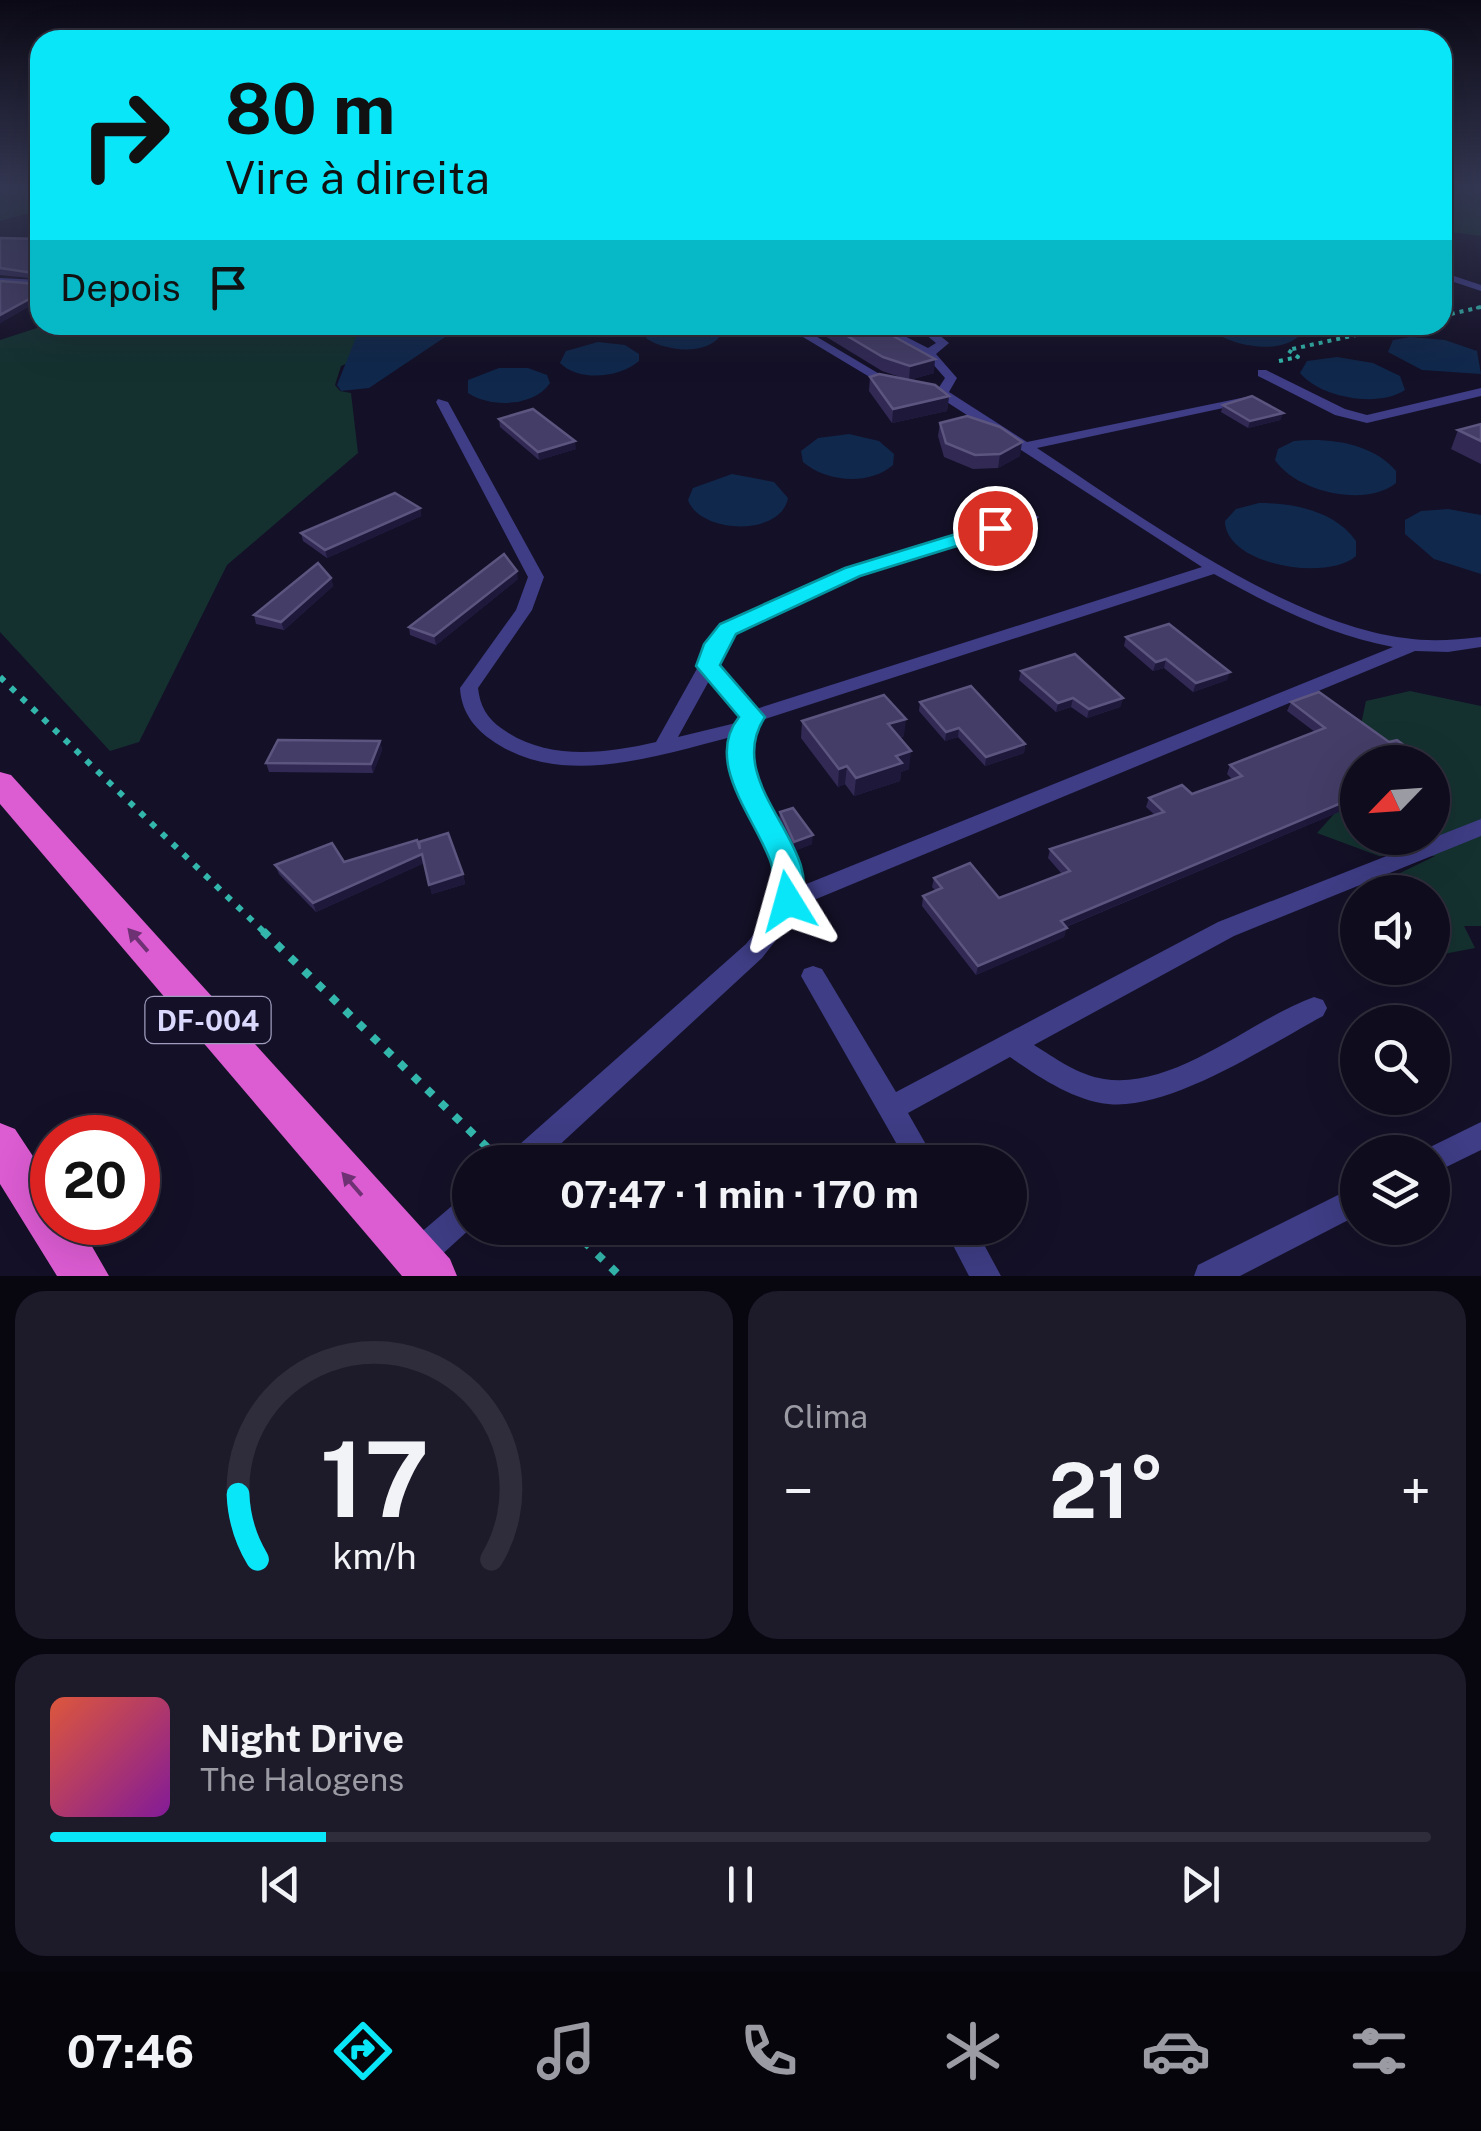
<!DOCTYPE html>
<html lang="pt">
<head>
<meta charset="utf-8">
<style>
	:root { --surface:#0f0c1d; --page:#1d1a2a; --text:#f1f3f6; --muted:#9b9ba4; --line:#2f2c3b; --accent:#09e6f8 }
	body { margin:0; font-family:"Public Sans",sans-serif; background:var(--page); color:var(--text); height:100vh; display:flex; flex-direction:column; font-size:38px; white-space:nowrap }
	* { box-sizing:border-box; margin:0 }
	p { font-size:32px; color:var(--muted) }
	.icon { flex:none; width:55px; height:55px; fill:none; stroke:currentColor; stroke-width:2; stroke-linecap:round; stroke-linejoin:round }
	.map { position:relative; height:1276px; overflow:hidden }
	.panel { display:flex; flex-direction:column; gap:15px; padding:15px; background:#080710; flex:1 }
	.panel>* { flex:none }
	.hud { position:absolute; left:30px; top:30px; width:1422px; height:305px; border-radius:30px; box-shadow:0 10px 40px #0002,0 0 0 2px var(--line); background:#09e6f8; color:#111; overflow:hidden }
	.needle { width:65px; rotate:245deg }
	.controls { position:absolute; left:1340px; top:745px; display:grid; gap:20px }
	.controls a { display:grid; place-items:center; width:110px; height:110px; border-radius:50%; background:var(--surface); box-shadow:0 10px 40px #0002,0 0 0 2px var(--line); font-size:50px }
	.speed { position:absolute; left:30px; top:1115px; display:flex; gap:20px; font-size:50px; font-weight:700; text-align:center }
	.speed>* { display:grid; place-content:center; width:130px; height:130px; border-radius:50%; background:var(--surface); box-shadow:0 10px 40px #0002,0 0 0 2px var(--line); line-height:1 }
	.speed .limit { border:15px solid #d22; background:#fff; color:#111 }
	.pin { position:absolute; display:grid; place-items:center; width:85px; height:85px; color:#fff; margin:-42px; border:5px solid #fff; border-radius:50%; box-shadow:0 2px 10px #0007 }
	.me { position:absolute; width:110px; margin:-55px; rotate:352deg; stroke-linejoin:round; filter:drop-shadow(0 0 8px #0008) }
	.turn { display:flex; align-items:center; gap:35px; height:210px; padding:0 30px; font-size:45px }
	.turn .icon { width:130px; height:130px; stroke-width:2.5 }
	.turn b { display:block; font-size:70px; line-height:85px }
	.then { display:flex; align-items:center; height:95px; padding:0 30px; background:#0003; gap:20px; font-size:38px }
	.big { font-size:75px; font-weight:700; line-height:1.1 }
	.panel .card { flex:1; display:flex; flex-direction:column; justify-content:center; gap:15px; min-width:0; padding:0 35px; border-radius:30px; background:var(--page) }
	.panel .dial { align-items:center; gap:0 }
	.dial svg { height:260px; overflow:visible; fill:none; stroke:var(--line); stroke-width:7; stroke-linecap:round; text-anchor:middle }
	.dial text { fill:var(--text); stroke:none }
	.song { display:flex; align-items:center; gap:30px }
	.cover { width:120px; height:120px; border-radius:15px; background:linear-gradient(135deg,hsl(10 70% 55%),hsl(290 70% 35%)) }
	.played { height:10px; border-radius:5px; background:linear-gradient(90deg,var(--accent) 20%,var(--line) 20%) }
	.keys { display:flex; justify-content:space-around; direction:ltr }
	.heat { display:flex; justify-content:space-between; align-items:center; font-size:55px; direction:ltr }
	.panel .tiles { flex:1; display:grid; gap:15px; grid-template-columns:1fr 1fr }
	.card:last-child { grid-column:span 2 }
	.trip { position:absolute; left:452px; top:1145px; width:575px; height:100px; border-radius:50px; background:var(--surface); box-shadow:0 10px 40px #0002,0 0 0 2px var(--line); font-weight:700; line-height:100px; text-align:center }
	.dock { display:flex; height:160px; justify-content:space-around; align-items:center; background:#06050c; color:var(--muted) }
	.dock .icon { width:70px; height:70px }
	.dock .on { color:var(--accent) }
	.dock b { font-size:45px; color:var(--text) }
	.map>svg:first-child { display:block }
	.green { fill:#143130 }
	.water { fill:#10284c }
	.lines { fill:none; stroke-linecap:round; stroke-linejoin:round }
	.path-far3 { stroke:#33b7ac; stroke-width:2.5; stroke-dasharray:2.5 4; stroke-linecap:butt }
	.path-far2 { stroke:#33b7ac; stroke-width:4; stroke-dasharray:4 5; stroke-linecap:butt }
	.path-far1 { stroke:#33b7ac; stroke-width:6; stroke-dasharray:6 9; stroke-linecap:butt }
	.path { stroke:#33b7ac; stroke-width:8; stroke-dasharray:8 11; stroke-linecap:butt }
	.service { fill:#3e3d85; fill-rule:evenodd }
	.trunk { fill:#dc5cd2; fill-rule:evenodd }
	.wall { fill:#322a55 }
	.shaded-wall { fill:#1e183b }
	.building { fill:#443d67; stroke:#5c557f; stroke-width:2.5 }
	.oneway { fill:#6e3274 }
	.route { fill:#09e6f8; stroke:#0696a1; stroke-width:2.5 }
	.labels { text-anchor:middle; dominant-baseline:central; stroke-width:10; stroke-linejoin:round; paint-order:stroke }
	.shield { fill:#141027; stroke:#9f9cbe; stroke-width:2.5 }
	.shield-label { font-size:28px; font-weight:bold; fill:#dbd8fe }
</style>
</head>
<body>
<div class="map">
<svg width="1481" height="1276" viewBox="0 0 1481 1276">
	<rect width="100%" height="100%" fill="#141027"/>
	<g class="green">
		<polygon points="0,186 40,186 40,210 0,221"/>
		<polygon points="1443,186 1481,186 1481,236 1443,231"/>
		<polygon points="46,325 437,325 341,366 335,385 340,391 351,393 358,453 227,565 139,742 110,751 0,632 0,340"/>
		<polygon points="1410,691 1481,706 1481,926 1464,926 1475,948 1433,956 1432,892 1363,891 1435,856 1379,856 1317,833 1345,802 1357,799 1358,838 1432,838 1432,762 1405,762 1357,743 1366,701"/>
	</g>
	<g class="water">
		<polygon points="361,325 463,325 369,388 341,391 337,385"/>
		<path d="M653 325H716L722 333C710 356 665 352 646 338Z"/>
		<path d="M1205 325H1293L1300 335C1279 357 1224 345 1205 325Z"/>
		<polygon points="1410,337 1445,340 1477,351 1481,374 1422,370 1388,352 1393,340"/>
		<path d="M598 342 625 345 639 354V361C619 378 579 382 560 363L566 351Z"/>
		<path d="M1337 357 1373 363 1400 376 1405 390C1378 408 1321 398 1300 373L1307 361Z"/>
		<path d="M499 368H528L547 375 550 383C534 407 490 408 468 393V380Z"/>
		<path d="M849 434 879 441 894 454 893 465C869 486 826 482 803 462L801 451 818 438Z"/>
		<path d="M1294 441C1328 437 1373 443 1396 471V483C1366 508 1296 492 1275 460L1278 449Z"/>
		<path d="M732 474 774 482 788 498C781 537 700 534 688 500L693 488Z"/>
		<path d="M1259 503C1294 503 1335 511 1356 541V556C1327 582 1225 565 1225 521L1236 509Z"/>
		<polygon points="1448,509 1481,515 1481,574 1434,559 1405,534 1405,520 1421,511"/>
	</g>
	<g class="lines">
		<polyline class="path-far3" points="1476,308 1481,307"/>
		<g class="path-far2">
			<polyline points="1442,316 1481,307"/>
			<polyline points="1279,361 1298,357 1288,350 1401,325"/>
		</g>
		<polyline class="path-far1" points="0,677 265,933"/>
		<g class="path">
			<polyline points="263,931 497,1157"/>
			<polyline points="570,1228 620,1276"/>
		</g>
		<g class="service">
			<polygon points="1442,272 1481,285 1481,291 1442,278"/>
			<polygon points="0,278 40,280 40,286 0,284"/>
			<polygon points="783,325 797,325 898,385 888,388"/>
			<path d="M869 325H883L928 348 936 343 914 325H927L949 343 936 354 957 378 949 392 1027 442 1246 397 1248 400 1242 404 1037 448C1137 514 1286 623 1405 638 1430 642 1455 640 1481 637V647L1448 652 1415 651 797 907 787 926 762 958 541 1162H507L511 1152 746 944C755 932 768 920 774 906 798 852 716 797 731 737 656 756 560 790 490 739 473 727 461 710 460 688L516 610 528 577 436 402 438 399 448 402 544 577 532 610 478 688C480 706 487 718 501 728 546 761 604 754 656 742L699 665 700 654 722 625 790 592 847 569 1026 514 1031 512 1039 517 1036 520 859 575 802 600 734 633 718 654 717 664 756 709 1202 567 939 397 923 395V389H938L945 378 925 355ZM1214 574C1270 605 1329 635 1393 647L799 887C798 825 724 786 759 721ZM710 679 742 718 740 722 678 737Z"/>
			<polygon points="1258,370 1266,370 1345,409 1367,415 1481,388 1481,396 1367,423 1335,415 1258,376"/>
			<path d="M1481 819V836L1234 936 1034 1045C1055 1058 1078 1075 1104 1079 1175 1090 1250 1020 1314 997L1323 1000 1327 1008 1323 1016C1269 1045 1170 1111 1108 1104 1073 1100 1039 1077 1010 1057L908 1113 936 1162H907L801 976 804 969 813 966 822 969 896 1092 1218 922Z"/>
			<polygon points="1481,1122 1481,1150 1432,1174 1432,1152 1422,1151"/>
			<polygon points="1358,1185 1358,1215 1240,1276 1194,1276 1198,1265"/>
			<polygon points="470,1194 471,1228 427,1268 416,1272 405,1268 401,1257 405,1246 460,1199"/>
			<polygon points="944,1228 975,1228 1001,1276 969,1276"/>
		</g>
		<g class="trunk">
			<polygon points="0,772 11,775 450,1259 457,1276 402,1276 0,804"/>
			<polygon points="0,1123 15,1129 52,1185 52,1222 78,1222 109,1276 57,1276 0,1184"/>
		</g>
	</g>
	<g class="wall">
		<polygon points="0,238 40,239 40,300 0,323 0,281 37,284 39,279 0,275"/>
		<polygon points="807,325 873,325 934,373 909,380 882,371"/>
		<polygon points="870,377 949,396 947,411 892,423 869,391"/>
		<polygon points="1223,405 1283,413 1280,420 1248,428 1221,412"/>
		<polygon points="499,419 576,449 539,460 500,427"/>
		<polygon points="940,423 1020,456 998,468 973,469 944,457 938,436"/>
		<polygon points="1481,424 1481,464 1451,449 1458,430"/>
		<polygon points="420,508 421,516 327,558 303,541 301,533"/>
		<polygon points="331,578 333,586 284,630 256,624 254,615"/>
		<polygon points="518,579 436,645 410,635 409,627"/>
		<polygon points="1126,637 1227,680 1193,692 1164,668 1153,671 1124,646"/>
		<polygon points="1021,671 1123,698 1120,707 1087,718 1071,707 1056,712 1019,680"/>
		<polygon points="1319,692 1358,762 1358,804 1066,927 1064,937 976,975 922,906 923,896 936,891 932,887 934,878 999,898 1062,874 1048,858 1050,849 1155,815 1146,807 1149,798 1192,794 1232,779 1227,774 1230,765 1315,732 1287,711 1291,702"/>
		<polygon points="920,702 1025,744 1024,753 985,766 958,737 945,741 919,711"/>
		<polygon points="802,721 904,736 900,738 909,769 901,772 900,781 854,796 845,784 838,787 801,738"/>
		<polygon points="380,741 382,750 373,773 269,772 266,763"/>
		<polygon points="780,812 812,844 794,851 779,821"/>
		<polygon points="420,849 463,874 465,884 432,894 424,863 316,912 279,874 275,865 344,862"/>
	</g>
	<g class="shaded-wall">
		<polygon points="40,293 40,300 0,323 0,315"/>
		<polygon points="935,359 934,373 909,380 910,366"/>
		<polygon points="949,396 947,411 892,423 893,409"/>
		<polygon points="1283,413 1280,420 1248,428 1250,421"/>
		<polygon points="575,441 576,449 539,460 538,452"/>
		<polygon points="1022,442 1020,456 998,468 1000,454"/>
		<polygon points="420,508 421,516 327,558 325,550"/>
		<polygon points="517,571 518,579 436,645 434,636"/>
		<polygon points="331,578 333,586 284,630 281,622"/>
		<polygon points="1166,659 1164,668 1153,671 1156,662"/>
		<polygon points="1230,672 1227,680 1193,692 1196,683"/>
		<polygon points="1073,698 1071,707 1056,712 1058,703"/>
		<polygon points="1123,698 1120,707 1087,718 1089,709"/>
		<polygon points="906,719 904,736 886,742 888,724"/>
		<polygon points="959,728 958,737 945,741 946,732"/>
		<polygon points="380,741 382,750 373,773 371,764"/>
		<polygon points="1025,744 1024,753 985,766 986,757"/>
		<polygon points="911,751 909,769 901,772 900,781 854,796 856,778 896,756"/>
		<polygon points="847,766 845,784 838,787 839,769"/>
		<polygon points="1358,796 1358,804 1058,930 1061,921"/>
		<polygon points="813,835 812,844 794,851 794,842"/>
		<polygon points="422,854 424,863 316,912 313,903"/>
		<polygon points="463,874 465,884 432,894 429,885"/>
		<polygon points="1067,928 1064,937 976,975 978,966"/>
	</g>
	<g class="building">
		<polygon points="0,238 40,239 40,274 0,268"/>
		<polygon points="40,277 40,284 37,286 40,286 40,293 0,315 0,281 37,284"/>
		<polygon points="829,325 873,325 935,359 910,366 883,357"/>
		<polygon points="879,374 935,385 949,396 893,409 870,377"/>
		<polygon points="1252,396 1283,413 1250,421 1223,405"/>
		<polygon points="533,409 575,441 538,452 499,419"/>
		<polygon points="967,416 1000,427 1022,442 1000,454 975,455 946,443 940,423"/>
		<polygon points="1481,424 1481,441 1458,430"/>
		<polygon points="395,493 420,508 325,550 301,533"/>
		<polygon points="504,554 517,571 434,636 409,627"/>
		<polygon points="318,563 331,578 281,622 254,615"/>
		<polygon points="1169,624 1230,672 1196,683 1166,659 1156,662 1126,637"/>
		<polygon points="1075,654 1123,698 1089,709 1073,698 1058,703 1021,671"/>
		<polygon points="971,686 1025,744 986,757 959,728 946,732 920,702"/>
		<polygon points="1319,692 1389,742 1397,740 1427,762 1358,762 1358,796 1061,921 1067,928 978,966 923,896 942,888 934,878 970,863 999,898 1070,871 1050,849 1164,812 1149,798 1182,785 1192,794 1242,776 1230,765 1325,728 1291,702"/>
		<polygon points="884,695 906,719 888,724 911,751 896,756 902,763 856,778 847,766 839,769 802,721"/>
		<polygon points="278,740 380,741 371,764 266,763"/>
		<polygon points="793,808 813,835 794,842 780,812"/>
		<polygon points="448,833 463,874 429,885 422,854 313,903 275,865 332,843 344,862 417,840 420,849 419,842"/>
	</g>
	<defs><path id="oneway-solid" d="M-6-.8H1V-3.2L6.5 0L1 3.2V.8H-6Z" transform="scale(2.5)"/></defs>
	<g class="oneway">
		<use href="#oneway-solid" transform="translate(138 940) rotate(-131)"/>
		<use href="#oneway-solid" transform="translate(352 1184) rotate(-131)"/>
	</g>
	<linearGradient id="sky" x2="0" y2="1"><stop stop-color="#0b0915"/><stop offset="0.51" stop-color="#343752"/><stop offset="1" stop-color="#343752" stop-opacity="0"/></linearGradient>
	<rect width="1481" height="365" fill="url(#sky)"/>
	<path class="route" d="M995 522 1002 524V532L860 576 736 634 720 665 765 717C720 785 830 848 798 909H777C769 894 776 878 771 863 756 819 703 762 739 717L696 666 704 644 720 624 845 568Z"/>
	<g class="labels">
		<rect class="shield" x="145.5" y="997" width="125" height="46" rx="8"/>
		<g class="shield-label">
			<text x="208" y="1020">DF-004</text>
		</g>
	</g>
</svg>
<div class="controls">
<a><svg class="needle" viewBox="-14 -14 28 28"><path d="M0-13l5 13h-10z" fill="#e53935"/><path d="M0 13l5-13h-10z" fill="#9b9ba4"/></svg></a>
<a><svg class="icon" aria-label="sound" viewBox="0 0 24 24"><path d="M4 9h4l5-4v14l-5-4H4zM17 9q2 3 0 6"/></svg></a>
<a><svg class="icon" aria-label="search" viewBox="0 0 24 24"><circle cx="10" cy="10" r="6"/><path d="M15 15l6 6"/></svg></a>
<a><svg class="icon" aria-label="layers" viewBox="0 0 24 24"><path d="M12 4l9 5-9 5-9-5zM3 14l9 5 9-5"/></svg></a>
</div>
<div class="speed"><div class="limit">20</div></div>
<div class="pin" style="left:995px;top:528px;background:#d93025"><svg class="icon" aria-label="arrive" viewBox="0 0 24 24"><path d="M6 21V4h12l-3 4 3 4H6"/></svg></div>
<svg class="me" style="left:788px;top:901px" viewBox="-20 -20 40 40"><path d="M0-17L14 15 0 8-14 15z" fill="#09e6f8" stroke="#fff" stroke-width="4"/></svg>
<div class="trip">07:47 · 1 min · 170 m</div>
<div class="hud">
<div class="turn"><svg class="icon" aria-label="right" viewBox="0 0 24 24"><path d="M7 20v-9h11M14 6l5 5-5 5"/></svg><div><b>80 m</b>Vire à direita</div></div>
<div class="then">Depois<svg class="icon" aria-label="arrive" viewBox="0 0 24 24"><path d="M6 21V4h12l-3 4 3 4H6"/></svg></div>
</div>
</div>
<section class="panel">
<div class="tiles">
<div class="card dial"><svg viewBox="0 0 100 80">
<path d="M14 69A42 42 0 1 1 86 69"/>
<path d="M14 69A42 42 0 0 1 8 49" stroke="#09e6f8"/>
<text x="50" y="56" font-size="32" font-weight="700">17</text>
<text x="50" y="72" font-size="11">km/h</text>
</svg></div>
<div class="card"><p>Clima</p>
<div class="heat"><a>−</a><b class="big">21°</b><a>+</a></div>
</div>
<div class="card">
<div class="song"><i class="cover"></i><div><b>Night Drive</b><p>The Halogens</p></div></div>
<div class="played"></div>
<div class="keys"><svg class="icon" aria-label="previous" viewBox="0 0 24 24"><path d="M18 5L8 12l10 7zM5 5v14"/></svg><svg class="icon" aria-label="pause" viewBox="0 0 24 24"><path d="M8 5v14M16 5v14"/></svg><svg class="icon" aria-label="next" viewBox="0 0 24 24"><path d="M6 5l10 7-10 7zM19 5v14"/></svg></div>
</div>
</div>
</section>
<nav class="dock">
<b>07:46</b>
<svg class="icon on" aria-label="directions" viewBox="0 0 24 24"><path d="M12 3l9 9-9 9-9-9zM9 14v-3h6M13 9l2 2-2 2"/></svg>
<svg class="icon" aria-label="music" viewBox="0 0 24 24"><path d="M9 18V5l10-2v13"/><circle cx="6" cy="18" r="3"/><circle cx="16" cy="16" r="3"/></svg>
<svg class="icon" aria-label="phone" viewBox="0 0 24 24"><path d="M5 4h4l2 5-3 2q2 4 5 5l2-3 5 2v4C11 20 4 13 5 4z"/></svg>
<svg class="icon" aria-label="climate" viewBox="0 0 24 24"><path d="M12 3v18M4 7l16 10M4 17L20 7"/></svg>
<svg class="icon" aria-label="car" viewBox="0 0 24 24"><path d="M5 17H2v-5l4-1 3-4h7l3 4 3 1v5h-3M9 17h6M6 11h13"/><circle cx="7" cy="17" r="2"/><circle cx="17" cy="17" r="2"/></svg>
<svg class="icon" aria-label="filters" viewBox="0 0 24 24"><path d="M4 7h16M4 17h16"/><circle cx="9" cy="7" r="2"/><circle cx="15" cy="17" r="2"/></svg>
</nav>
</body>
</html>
